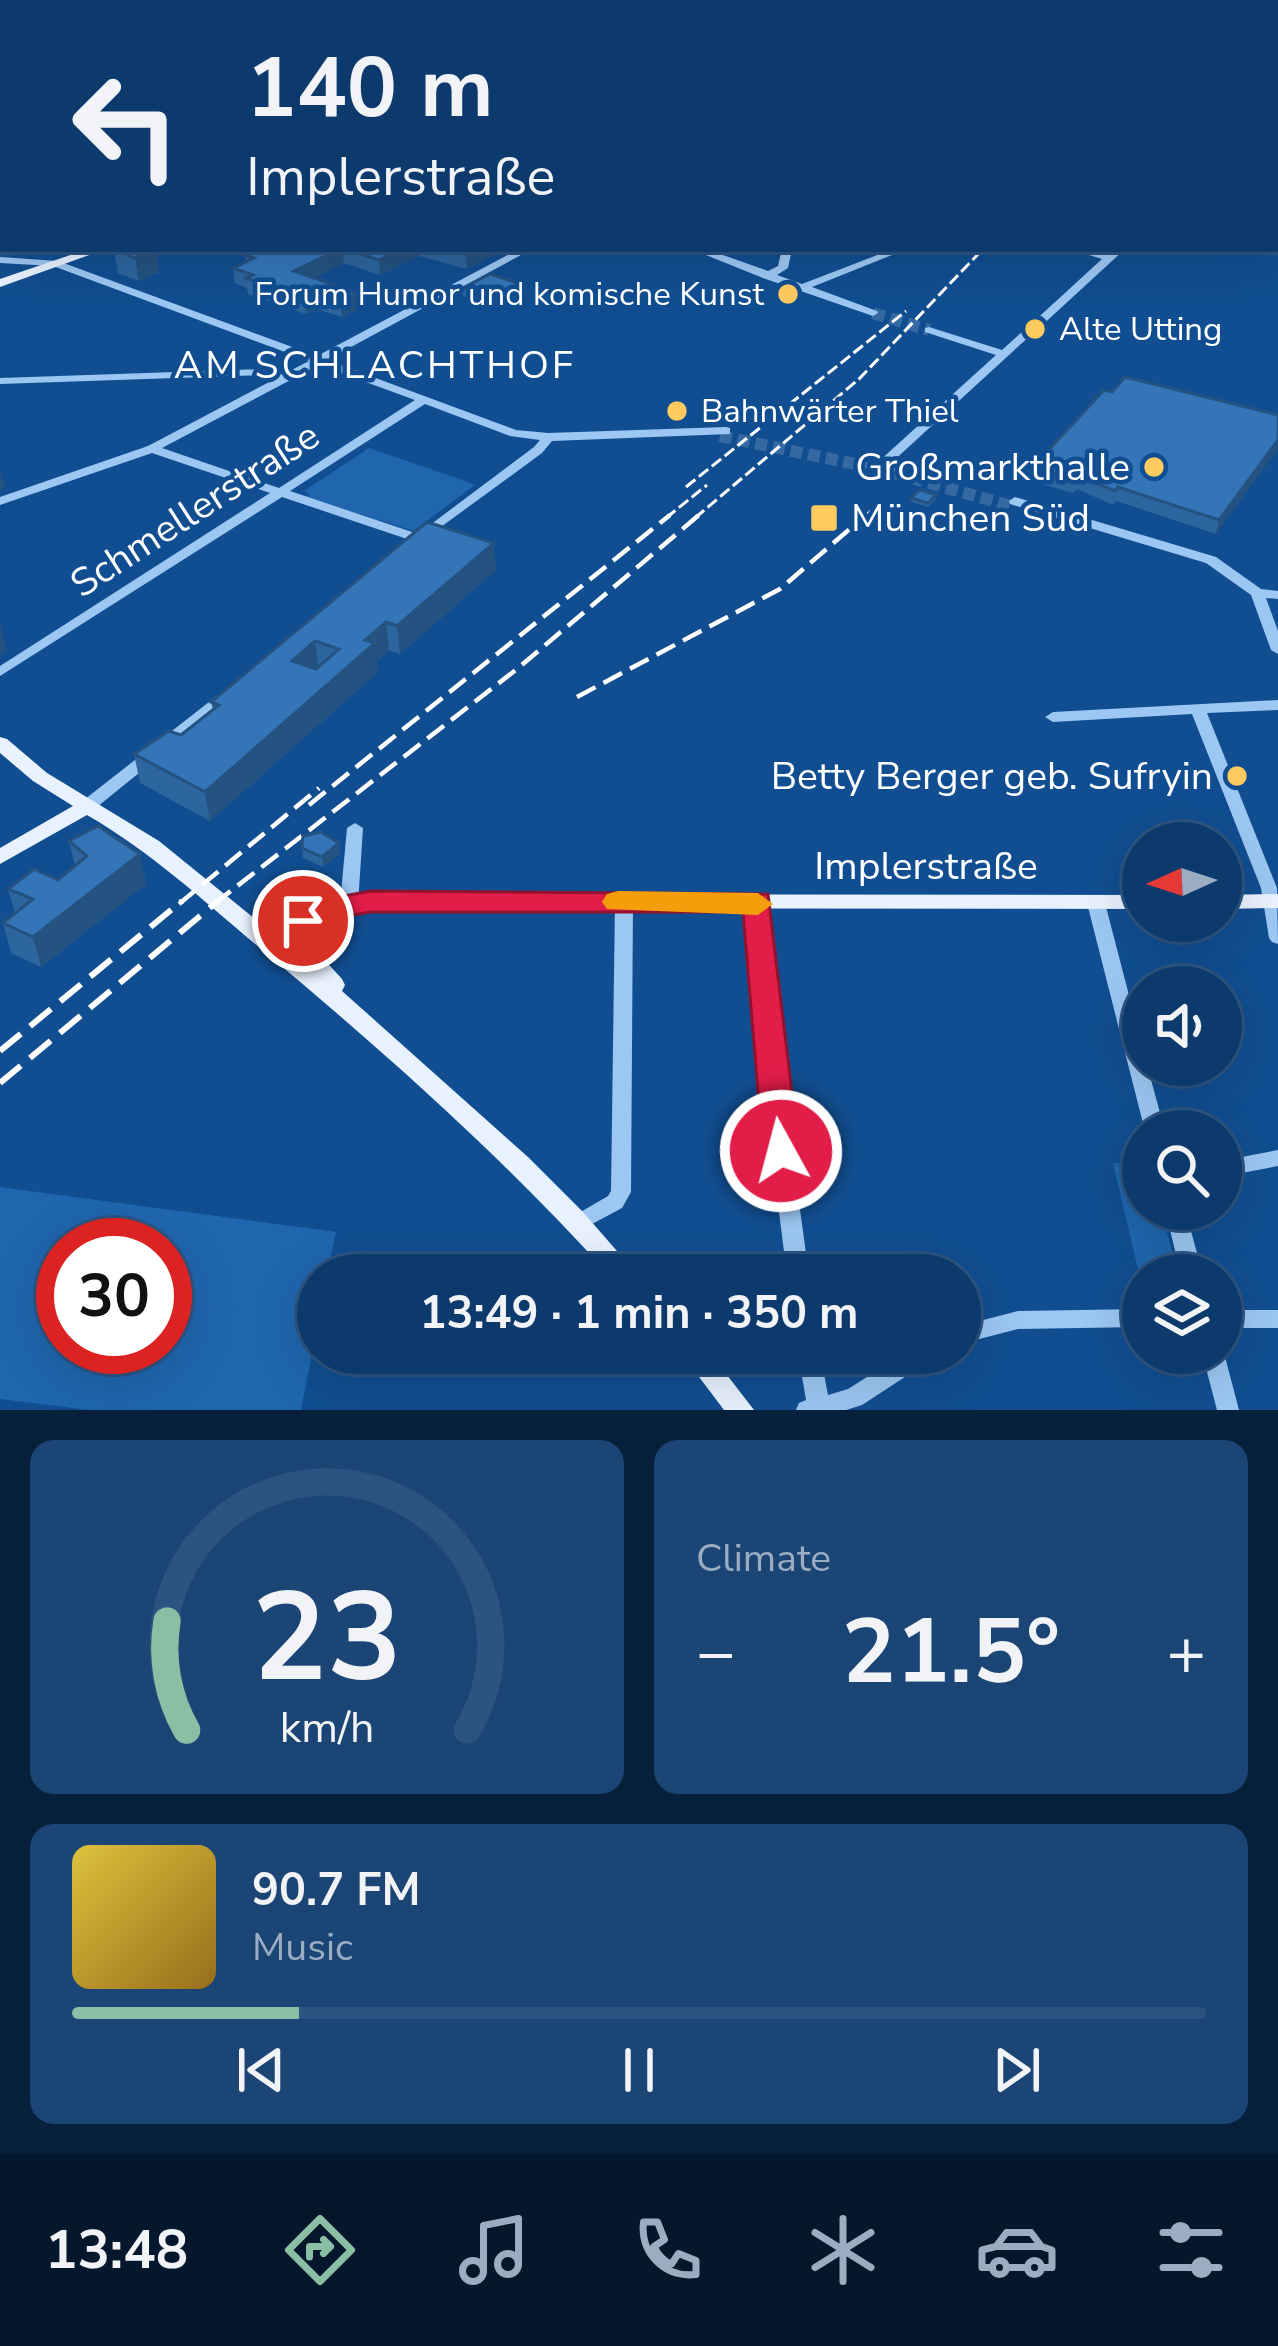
<!DOCTYPE html>
<html lang="en">
<head>
<meta charset="utf-8">
<style>
	:root { --surface:#0d3a6d; --page:#1b4575; --text:#f1f3f6; --muted:#9aadc2; --line:#2d5480; --accent:#8abfa5 }
	body { margin:0; font-family:"Nunito Sans",sans-serif; background:var(--page); color:var(--text); height:100vh; display:flex; flex-direction:column; font-size:45px; white-space:nowrap }
	* { box-sizing:border-box; margin:0 }
	p { font-size:39px; color:var(--muted) }
	.icon { flex:none; width:66px; height:66px; fill:none; stroke:currentColor; stroke-width:2; stroke-linecap:round; stroke-linejoin:round }
	.map { position:relative; height:1410px; overflow:hidden }
	.drawer { display:flex; flex-direction:column; gap:30px; padding:30px; background:#07203c; flex:1 }
	.drawer>* { flex:none }
	.guide { position:absolute; left:0px; top:0px; width:1278px; height:252px; box-shadow:0 12px 48px #0002,0 0 0 3px var(--line); background:#0d3a6d; color:var(--text); overflow:hidden }
	.needle { width:78px; rotate:267deg }
	.fabs { position:absolute; left:1122px; top:822px; display:grid; gap:24px }
	.fabs a { display:grid; place-items:center; width:120px; height:120px; border-radius:50%; background:var(--surface); box-shadow:0 12px 48px #0002,0 0 0 3px var(--line); font-size:60px }
	.speed { position:absolute; left:36px; top:1218px; display:flex; gap:24px; font-size:60px; font-weight:700; text-align:center }
	.speed>* { display:grid; place-content:center; width:156px; height:156px; border-radius:50%; background:var(--surface); box-shadow:0 12px 48px #0002,0 0 0 3px var(--line); line-height:1 }
	.speed .limit { border:18px solid #d22; background:#fff; color:#111 }
	.pin { position:absolute; display:grid; place-items:center; width:102px; height:102px; color:#fff; margin:-51px; border:6px solid #fff; border-radius:50%; box-shadow:0 3px 12px #0007 }
	.me { position:absolute; width:132px; margin:-66px; rotate:353deg; stroke-linejoin:round; filter:drop-shadow(0 0 9px #0008) }
	.turn { display:flex; align-items:center; gap:42px; height:252px; padding:0 48px; font-size:54px }
	.turn .icon { width:156px; height:156px; stroke-width:2.5 }
	.turn b { display:block; font-size:84px; line-height:102px }
	.big { font-size:90px; font-weight:700; line-height:1.1 }
	.drawer .widget { flex:1; display:flex; flex-direction:column; justify-content:center; gap:18px; min-width:0; padding:0 42px; border-radius:24px; background:var(--page) }
	.drawer .dial { align-items:center; gap:0 }
	.dial svg { height:312px; overflow:visible; fill:none; stroke:var(--line); stroke-width:7; stroke-linecap:round; text-anchor:middle }
	.dial text { fill:var(--text); stroke:none }
	.song { display:flex; align-items:center; gap:36px }
	.cover { width:144px; height:144px; border-radius:18px; background:linear-gradient(135deg,hsl(50 70% 55%),hsl(40 70% 35%)) }
	.played { height:12px; border-radius:6px; background:linear-gradient(90deg,var(--accent) 20%,var(--line) 20%) }
	.keys { display:flex; justify-content:space-around; direction:ltr }
	.heat { display:flex; justify-content:space-between; align-items:center; font-size:66px; direction:ltr }
	.drawer .tiles { flex:1; display:grid; gap:30px; grid-template-columns:1fr 1fr }
	.widget:last-child { grid-column:span 2 }
	.trip { position:absolute; left:297px; top:1254px; width:684px; height:120px; border-radius:60px; background:var(--surface); box-shadow:0 12px 48px #0002,0 0 0 3px var(--line); font-weight:700; line-height:120px; text-align:center }
	.menu { display:flex; height:192px; justify-content:space-around; align-items:center; background:#05172c; color:var(--muted) }
	.menu .icon { width:84px; height:84px }
	.menu .on { color:var(--accent) }
	.menu b { font-size:54px; color:var(--text) }
	.map>svg:first-child { display:block }
	.green { fill:#1f66ae; fill-rule:evenodd }
	.lines { fill:none; stroke-linecap:round; stroke-linejoin:round }
	.minor-tunnel { stroke:#3569a2; stroke-width:12; stroke-dasharray:12 6; stroke-linecap:butt }
	.minor { fill:#9cc7f3; fill-rule:evenodd }
	.major { fill:#e8f2ff; fill-rule:evenodd }
	.rail-far2 { stroke:#fff; stroke-width:3; stroke-dasharray:12 4.5; stroke-linecap:butt }
	.rail-far1 { stroke:#fff; stroke-width:4.5; stroke-dasharray:21 9; stroke-linecap:butt }
	.rail { stroke:#fff; stroke-width:6; stroke-dasharray:27 12; stroke-linecap:butt }
	.wall { fill:#2d659e }
	.shaded-wall { fill:#245281 }
	.building { fill:#3475b8; stroke:#245281; stroke-width:3; fill-rule:evenodd }
	.route { fill:#e11d48; stroke:#92132f; stroke-width:3 }
	.slow { fill:#f59e0b }
	.poi-dot { fill:#ffca5e; stroke:#114e91; stroke-width:4.5 }
	.labels { text-anchor:middle; dominant-baseline:central; stroke-width:9; stroke-linejoin:round; paint-order:stroke }
	.far-poi-label { font-size:33px; fill:#fff; stroke:#114e91; text-anchor:start }
	.far-quarter-label { font-size:39px; letter-spacing:3px; fill:#fff; stroke:#114e91 }
	.poi-label { font-size:39px; fill:#fff; stroke:#114e91; text-anchor:end }
	.street-label { font-size:39px; fill:#fff; stroke:#114e91 }
</style>
</head>
<body>
<div class="map">
<svg width="1278" height="1410" viewBox="0 0 1278 1410">
	<rect width="100%" height="100%" fill="#114e91"/>
	<g class="green">
		<polygon points="369,448 468,482 475,485 413,531 306,497 310,494 304,491"/>
		<polygon points="1113,1163 1143,1163 1143,1209 1161,1209 1178,1275 1143,1275 1141,1282"/>
		<path d="M0 1187 336 1232 327 1275H318V1322L301 1410H88L0 1399ZM63 1245H165V1347H63Z"/>
	</g>
	<g class="lines">
		<g class="minor-tunnel">
			<polyline points="873,313 929,330"/>
			<polyline points="720,436 860,465"/>
			<polyline points="894,473 1011,506"/>
		</g>
		<g class="minor">
			<polygon points="64,0 85,0 95,3 74,3"/>
			<polygon points="226,0 239,0 233,3 220,3"/>
			<polygon points="402,0 439,0 424,3 387,3"/>
			<polygon points="1072,0 1085,0 1091,3 1078,3"/>
			<polygon points="1246,0 1254,0 1255,3 1247,3"/>
			<polygon points="0,1 11,3 0,5"/>
			<polygon points="112,1 148,1 152,3 108,3"/>
			<rect x="1275" y="27" width="3" height="4"/>
			<polygon points="0,80 3,81 3,87 0,86"/>
			<polygon points="0,148 3,149 3,155 0,154"/>
			<polygon points="0,218 3,219 3,226 0,225"/>
			<path d="M519 249H532L327 360 516 430 548 433 726 427 730 428V434L552 441 542 453 419 543 282 497 0 676V666L270 493 152 453 0 505V497L148 446 275 379 262 375 0 384V378L262 369 284 374 309 361 53 266 0 263V257L58 261 317 356ZM319 365 415 400 279 488 162 448ZM425 404 510 436 540 440 534 447 418 534 290 491Z"/>
			<polygon points="691,249 706,249 768,271 778,266 782,249 792,249 788,268 777,275 802,284 893,249 907,249 812,287 877,311 878,313 873,316 763,278"/>
			<polygon points="1069,249 1086,249 1108,255 1114,249 1125,249 1038,329 1030,329 1030,325 1102,259"/>
			<polygon points="929,327 1002,350 1023,331 1027,330 1033,333 890,464 902,466 902,472 856,468 856,462 877,463 996,355 925,332 925,328"/>
			<polygon points="1015,497 1216,557 1261,589 1278,591 1278,599 1266,598 1278,631 1278,654 1271,650 1251,595 1206,563 1010,504 1009,501"/>
			<polygon points="228,690 233,691 235,694 233,697 92,811 80,811 78,807 80,803 223,691"/>
			<polygon points="1278,700 1278,710 1207,713 1277,888 1278,944 1272,942 1269,938 1261,888 1192,714 1053,722 1045,717 1053,712"/>
			<polygon points="355,823 363,828 358,904 355,908 343,908 340,904 347,828"/>
			<polygon points="624,896 630,898 633,902 631,1192 622,1208 579,1231 572,1229 569,1223 572,1217 608,1196 611,1191 615,902 618,898"/>
			<polygon points="757,896 763,898 766,902 784,1094 809,1275 787,1275 764,1094 748,902 751,898"/>
			<polygon points="1096,897 1102,899 1105,903 1143,1049 1143,1065 1147,1065 1165,1131 1145,1131 1087,903 1090,899"/>
			<polygon points="1278,1150 1278,1166 1221,1177 1221,1161"/>
			<polygon points="1165,1209 1185,1209 1203,1275 1181,1275"/>
			<polygon points="1143,1309 1143,1327 1018,1329 960,1344 960,1326 1018,1311"/>
			<rect x="1221" y="1310" width="57" height="18"/>
			<polygon points="1221,1347 1224,1353 1239,1410 1217,1410 1202,1353 1221,1353"/>
			<polygon points="798,1353 820,1353 828,1395 848,1389 905,1353 934,1353 931,1360 862,1405 846,1410 796,1410 799,1403 806,1400"/>
		</g>
		<g class="major">
			<polygon points="490,0 501,0 498,3 487,3"/>
			<polygon points="1275,247 1278,247 1278,255 1259,249"/>
			<polygon points="88,249 106,249 0,287 0,279"/>
			<path d="M0 737 7 739 47 773 159 841 270 931 313 907 371 894 1143 895V909L371 908 326 918 300 933 342 979 345 985 342 991 528 1157 582 1211 638 1275H609C502 1156 383 1051 261 949 205 902 151 852 87 815L0 864V848L73 806 33 781 0 753Z"/>
			<polygon points="1278,894 1278,908 1221,909 1221,895"/>
			<polygon points="681,1353 710,1353 754,1410 724,1410"/>
		</g>
		<g class="rail-far2">
			<polyline points="686,487 906,311"/>
			<polyline points="666,518 707,485"/>
			<polyline points="695,518 859,379 983,249"/>
			<polyline points="863,518 881,502"/>
		</g>
		<g class="rail-far1">
			<polyline points="577,697 780,589 866,515"/>
			<polyline points="309,805 670,515"/>
			<polyline points="179,904 319,788"/>
			<polyline points="214,904 517,669 699,515"/>
		</g>
		<g class="rail">
			<polyline points="0,1051 182,901"/>
			<polyline points="0,1083 218,901"/>
		</g>
	</g>
	<g class="wall">
		<polygon points="155,249 159,272 139,281 118,273 114,250"/>
		<polygon points="258,249 501,249 501,251 467,269 419,256 380,275 344,263 314,278 357,293 359,308 342,317 317,309 306,314 248,294 247,288 235,283 233,268 246,262 245,255"/>
		<polygon points="524,285 524,293 507,304 463,296 463,288"/>
		<polygon points="1278,415 1216,534 1116,501 1113,505 1077,489 1073,493 1031,481 1033,467"/>
		<polygon points="936,495 936,499 928,507 911,502 911,498"/>
		<polygon points="427,522 496,570 400,654 389,650 377,661 378,672 210,821 140,783 134,754 181,735 213,710 211,702"/>
		<polygon points="69,841 140,854 146,884 41,967 11,953 3,923 15,913 8,889 58,880 75,866"/>
		<polygon points="339,843 340,853 323,867 303,858 302,848"/>
	</g>
	<g class="shaded-wall">
		<polygon points="144,249 156,249 159,272 139,281 135,258"/>
		<polygon points="340,249 342,249 344,263 296,287 294,271"/>
		<polygon points="401,249 418,249 419,256 380,275 379,260"/>
		<polygon points="476,249 501,249 501,251 467,269 466,254"/>
		<polygon points="524,285 524,293 507,304 507,296"/>
		<polygon points="315,293 317,309 306,314 304,298"/>
		<polygon points="357,293 359,308 342,317 340,302"/>
		<polygon points="1278,440 1278,449 1216,534 1219,520"/>
		<polygon points="0,470 5,488 0,489"/>
		<polygon points="494,543 496,570 400,654 397,626"/>
		<polygon points="386,622 389,650 377,661 378,672 210,821 205,792"/>
		<polygon points="0,623 7,651 0,656"/>
		<polygon points="315,641 319,669 292,661"/>
		<polygon points="339,843 340,853 323,867 322,857"/>
		<polygon points="140,854 146,884 41,967 33,937"/>
	</g>
	<g class="building">
		<polygon points="115,249 154,249 135,258"/>
		<polygon points="258,249 340,249 294,271 357,293 340,302 315,293 304,298 246,278 253,275 233,268 254,258 245,255"/>
		<polygon points="345,249 401,249 379,260"/>
		<polygon points="449,249 476,249 466,254"/>
		<polygon points="490,274 524,285 507,296 463,288"/>
		<polygon points="1125,377 1278,415 1278,440 1219,520 1118,487 1115,491 1079,476 1076,480 1033,467 1104,390 1112,392"/>
		<polygon points="920,490 936,495 928,503 911,498"/>
		<path d="M427 522 494 543 397 626 386 622 365 640 375 643 205 792 134 754 169 731 181 735 219 705 211 702ZM315 641 339 649 316 669 292 661Z"/>
		<polygon points="98,826 140,854 33,937 3,923 33,899 8,889 34,869 58,880 87,856 69,841"/>
		<polygon points="321,832 339,843 322,857 302,848 303,836"/>
	</g>
	<polygon class="route" points="371,891 768,894 799,1151 793,1161 768,1161 763,1151 743,912 371,912 335,918 303,932 287,921 317,901"/>
	<polygon class="slow" points="618,891 758,893 773,904 758,915 607,909 602,902 607,894"/>
	<g class="poi-dot">
		<circle cx="788" cy="294" r="12"/>
		<circle cx="1035" cy="329" r="12"/>
		<circle cx="677" cy="411" r="12"/>
		<circle cx="1154" cy="467" r="12"/>
		<rect x="809" y="503" width="30" height="30" rx="6"/>
		<circle cx="1237" cy="776" r="12"/>
	</g>
	<g class="labels">
		<g class="far-poi-label">
			<text x="764" y="294" text-anchor="end">Forum Humor und komische Kunst</text>
			<text x="1059" y="329">Alte Utting</text>
			<text x="701" y="411">Bahnwärter Thiel</text>
		</g>
		<g class="far-quarter-label">
			<text x="375" y="365">AM SCHLACHTHOF</text>
		</g>
		<g class="poi-label">
			<text x="1130" y="467">Großmarkthalle</text>
			<text x="851" y="518" text-anchor="start">München Süd</text>
			<text x="1213" y="776">Betty Berger geb. Sufryin</text>
		</g>
		<g class="street-label">
			<text transform="translate(195 510) rotate(-33)">Schmellerstraße</text>
			<text x="926" y="866">Implerstraße</text>
		</g>
	</g>
</svg>
<div class="fabs">
<a><svg class="needle" viewBox="-14 -14 28 28"><path d="M0-13l5 13h-10z" fill="#e53935"/><path d="M0 13l5-13h-10z" fill="#9aadc2"/></svg></a>
<a><svg class="icon" aria-label="sound" viewBox="0 0 24 24"><path d="M4 9h4l5-4v14l-5-4H4zM17 9q2 3 0 6"/></svg></a>
<a><svg class="icon" aria-label="search" viewBox="0 0 24 24"><circle cx="10" cy="10" r="6"/><path d="M15 15l6 6"/></svg></a>
<a><svg class="icon" aria-label="layers" viewBox="0 0 24 24"><path d="M12 4l9 5-9 5-9-5zM3 14l9 5 9-5"/></svg></a>
</div>
<div class="speed"><div class="limit">30</div></div>
<div class="pin" style="left:303px;top:921px;background:#d93025"><svg class="icon" aria-label="arrive" viewBox="0 0 24 24"><path d="M6 21V4h12l-3 4 3 4H6"/></svg></div>
<svg class="me" style="left:781px;top:1151px" viewBox="-20 -20 40 40"><circle r="17" fill="#e11d48" stroke="#fff" stroke-width="3"/><path d="M0-11L8 9 0 5-8 9z" fill="#fff"/></svg>
<div class="trip">13:49 · 1 min · 350 m</div>
<div class="guide">
<div class="turn"><svg class="icon" aria-label="left" viewBox="0 0 24 24"><path d="M17 20v-9H6M10 6l-5 5 5 5"/></svg><div><b>140 m</b>Implerstraße</div></div>
</div>
</div>
<section class="drawer">
<div class="tiles">
<div class="widget dial"><svg viewBox="0 0 100 80">
<path d="M14 69A42 42 0 1 1 86 69"/>
<path d="M14 69A42 42 0 0 1 9 41" stroke="#8abfa5"/>
<text x="50" y="56" font-size="32" font-weight="700">23</text>
<text x="50" y="72" font-size="11">km/h</text>
</svg></div>
<div class="widget"><p>Climate</p>
<div class="heat"><a>−</a><b class="big">21.5°</b><a>+</a></div>
</div>
<div class="widget">
<div class="song"><i class="cover"></i><div><b>90.7 FM</b><p>Music</p></div></div>
<div class="played"></div>
<div class="keys"><svg class="icon" aria-label="previous" viewBox="0 0 24 24"><path d="M18 5L8 12l10 7zM5 5v14"/></svg><svg class="icon" aria-label="pause" viewBox="0 0 24 24"><path d="M8 5v14M16 5v14"/></svg><svg class="icon" aria-label="next" viewBox="0 0 24 24"><path d="M6 5l10 7-10 7zM19 5v14"/></svg></div>
</div>
</div>
</section>
<nav class="menu">
<b>13:48</b>
<svg class="icon on" aria-label="directions" viewBox="0 0 24 24"><path d="M12 3l9 9-9 9-9-9zM9 14v-3h6M13 9l2 2-2 2"/></svg>
<svg class="icon" aria-label="music" viewBox="0 0 24 24"><path d="M9 18V5l10-2v13"/><circle cx="6" cy="18" r="3"/><circle cx="16" cy="16" r="3"/></svg>
<svg class="icon" aria-label="phone" viewBox="0 0 24 24"><path d="M5 4h4l2 5-3 2q2 4 5 5l2-3 5 2v4C11 20 4 13 5 4z"/></svg>
<svg class="icon" aria-label="climate" viewBox="0 0 24 24"><path d="M12 3v18M4 7l16 10M4 17L20 7"/></svg>
<svg class="icon" aria-label="car" viewBox="0 0 24 24"><path d="M5 17H2v-5l4-1 3-4h7l3 4 3 1v5h-3M9 17h6M6 11h13"/><circle cx="7" cy="17" r="2"/><circle cx="17" cy="17" r="2"/></svg>
<svg class="icon" aria-label="filters" viewBox="0 0 24 24"><path d="M4 7h16M4 17h16"/><circle cx="9" cy="7" r="2"/><circle cx="15" cy="17" r="2"/></svg>
</nav>
</body>
</html>
